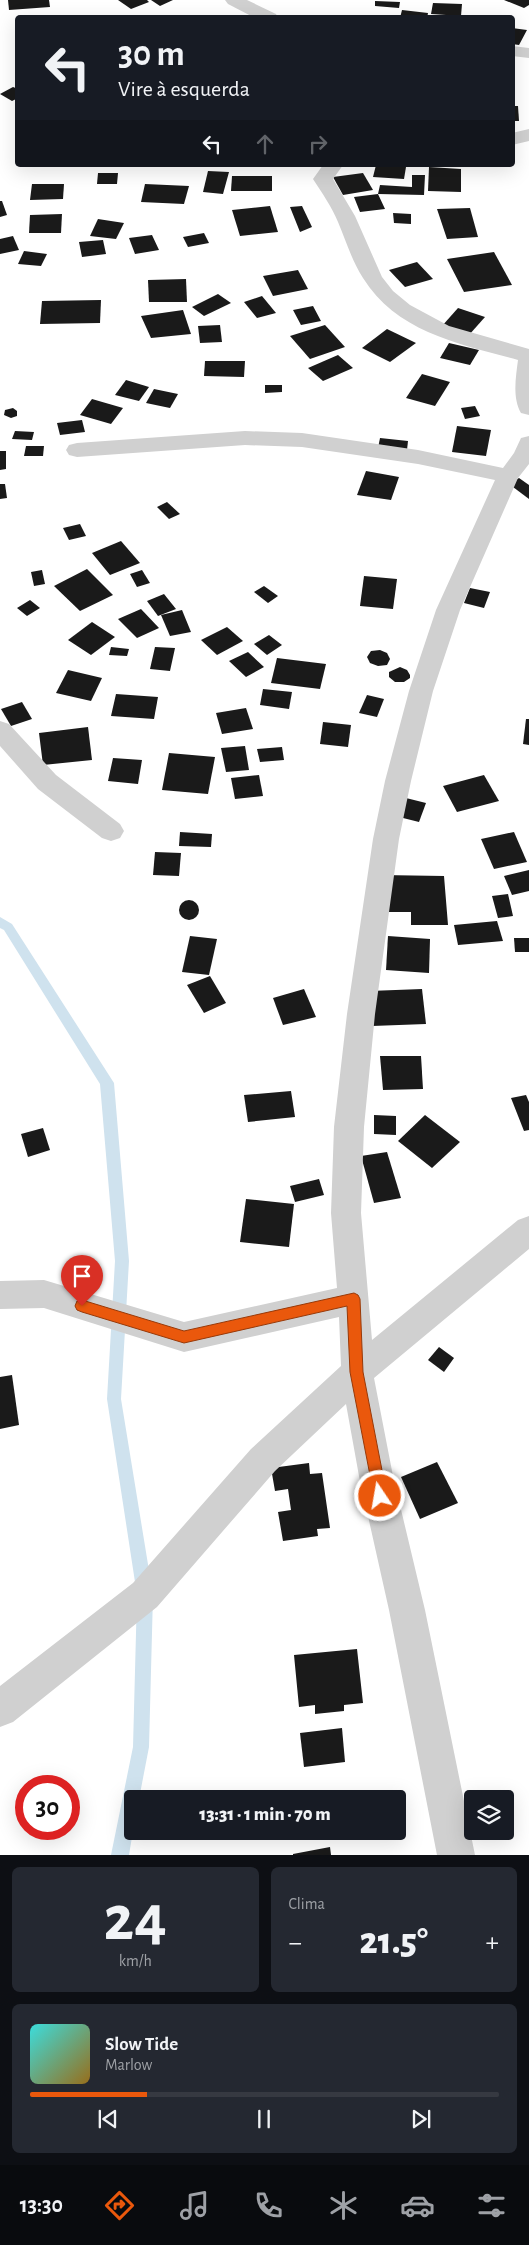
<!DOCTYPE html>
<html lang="pt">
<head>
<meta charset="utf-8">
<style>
	:root { --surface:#171b24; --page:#242831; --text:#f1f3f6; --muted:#9ea1a6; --line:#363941; --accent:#ea580c }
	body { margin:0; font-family:"Alegreya Sans",sans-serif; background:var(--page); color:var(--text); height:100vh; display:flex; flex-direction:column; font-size:19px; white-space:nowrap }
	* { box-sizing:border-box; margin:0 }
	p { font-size:16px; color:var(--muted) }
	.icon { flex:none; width:28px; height:28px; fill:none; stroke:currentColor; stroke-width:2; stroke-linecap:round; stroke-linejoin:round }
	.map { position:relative; height:1855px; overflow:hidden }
	.side { display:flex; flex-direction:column; gap:12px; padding:12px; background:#0d0f14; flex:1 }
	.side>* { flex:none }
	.banner { position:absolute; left:15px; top:15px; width:500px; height:152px; border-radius:5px; box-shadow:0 5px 20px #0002; background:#171b24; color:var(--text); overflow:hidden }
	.tools { position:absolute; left:464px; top:1790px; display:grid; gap:10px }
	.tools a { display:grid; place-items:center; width:50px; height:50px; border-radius:5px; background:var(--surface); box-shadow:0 5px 20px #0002; font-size:25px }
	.speed { position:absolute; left:15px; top:1775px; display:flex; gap:10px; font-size:25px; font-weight:700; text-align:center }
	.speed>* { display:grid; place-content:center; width:65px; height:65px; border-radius:50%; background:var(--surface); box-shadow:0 5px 20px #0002; line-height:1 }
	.speed .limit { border:8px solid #d22; background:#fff; color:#111 }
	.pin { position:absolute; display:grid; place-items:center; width:42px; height:42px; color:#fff; margin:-51px -21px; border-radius:50% 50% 50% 0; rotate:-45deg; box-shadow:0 0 5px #0007 }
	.pin .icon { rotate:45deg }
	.me { position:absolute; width:55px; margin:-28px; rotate:348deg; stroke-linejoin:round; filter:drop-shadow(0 0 4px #0008) }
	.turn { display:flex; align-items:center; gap:18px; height:105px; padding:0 20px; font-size:22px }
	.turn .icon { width:65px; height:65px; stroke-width:2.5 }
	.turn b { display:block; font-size:35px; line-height:42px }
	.lanes { display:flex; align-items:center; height:48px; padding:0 20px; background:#0003; justify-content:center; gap:25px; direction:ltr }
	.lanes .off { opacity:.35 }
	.big { font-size:38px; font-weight:800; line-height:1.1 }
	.side .widget { flex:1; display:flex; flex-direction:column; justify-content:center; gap:8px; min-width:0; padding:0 18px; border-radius:8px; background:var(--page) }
	.side .dial { align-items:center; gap:0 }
	.dial b { font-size:65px; line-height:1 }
	.song { display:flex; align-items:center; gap:15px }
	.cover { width:60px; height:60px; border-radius:8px; background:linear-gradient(135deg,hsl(180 70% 55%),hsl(40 70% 35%)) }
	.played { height:5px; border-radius:2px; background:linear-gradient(90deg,var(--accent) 25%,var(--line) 25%) }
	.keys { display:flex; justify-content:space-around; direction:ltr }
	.heat { display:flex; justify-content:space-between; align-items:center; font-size:28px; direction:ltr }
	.side .tiles { flex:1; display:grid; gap:12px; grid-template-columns:1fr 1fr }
	.widget:last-child { grid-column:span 2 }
	.trip { position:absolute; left:124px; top:1790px; width:282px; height:50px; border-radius:5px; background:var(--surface); box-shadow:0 5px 20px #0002; font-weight:800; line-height:50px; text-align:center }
	.menu { display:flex; height:80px; justify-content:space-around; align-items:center; background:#090b0e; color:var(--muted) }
	.menu .icon { width:35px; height:35px }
	.menu .active { color:var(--accent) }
	.menu b { font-size:22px; color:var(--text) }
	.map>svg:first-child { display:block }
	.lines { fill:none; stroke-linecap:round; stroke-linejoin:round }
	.stream { fill:#cfe2ee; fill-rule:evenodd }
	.building { fill:#1a1a1a }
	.street { fill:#d0d0d0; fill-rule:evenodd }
	.route { fill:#ea580c; stroke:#983908 }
</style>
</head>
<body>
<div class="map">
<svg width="529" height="1855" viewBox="0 0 529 1855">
	<rect width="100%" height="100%" fill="#fff"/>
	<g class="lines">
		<polygon class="stream" points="0,917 12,924 114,1083 129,1261 121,1399 153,1595 149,1747 139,1799 132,1799 133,1831 129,1855 111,1855 133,1747 137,1595 107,1399 115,1261 100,1084 4,930 0,928"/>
	</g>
	<g class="building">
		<polygon points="8,0 49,0 50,7 9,10"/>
		<polygon points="118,0 147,0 149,2 131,9"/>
		<polygon points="151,0 173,0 160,6"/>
		<polygon points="504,0 529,0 529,5 524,8"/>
		<polygon points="375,1 400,2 399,8 375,6"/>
		<polygon points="433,3 462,4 461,16 431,14"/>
		<polygon points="402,10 428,13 427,18 400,18"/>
		<polygon points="512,28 527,30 519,45 512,44"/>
		<polygon points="13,87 18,89 18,98 12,101 0,94"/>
		<polygon points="512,106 518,106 519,121 512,121"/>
		<polygon points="376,165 406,167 404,179 373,177"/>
		<polygon points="429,167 461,169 461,192 428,191"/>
		<polygon points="208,171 229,172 223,194 203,192"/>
		<polygon points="98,173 118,173 117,184 97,184"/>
		<polygon points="363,173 373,190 343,195 333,177"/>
		<polygon points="412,175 425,175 424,195 378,194 380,185 412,187"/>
		<polygon points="232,176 272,176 272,191 231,191"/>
		<polygon points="32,184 64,184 63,199 30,200"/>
		<polygon points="145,184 189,186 184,204 141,202"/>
		<polygon points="378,194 385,209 360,212 354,197"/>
		<polygon points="0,201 2,201 7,215 0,217"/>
		<polygon points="270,206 278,232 240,236 232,210"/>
		<polygon points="302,206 312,227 300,232 290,207"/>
		<polygon points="470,208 478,237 447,239 437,209"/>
		<polygon points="393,213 411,214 411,224 394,223"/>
		<polygon points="62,214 61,233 29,233 30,215"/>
		<polygon points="98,219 124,223 116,239 90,236"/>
		<polygon points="204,233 209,243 188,247 183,237"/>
		<polygon points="152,235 159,250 135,254 129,238"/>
		<polygon points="13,236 19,250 0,254 0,239"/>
		<polygon points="103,240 106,254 82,257 79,242"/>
		<polygon points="24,251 47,254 41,266 18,264"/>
		<polygon points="494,252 512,285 464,292 447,259"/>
		<polygon points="417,262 433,279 405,287 389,270"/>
		<polygon points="298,270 308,289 273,296 263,276"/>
		<polygon points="186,279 187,302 149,302 148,280"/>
		<polygon points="218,294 231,303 204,316 192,307"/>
		<polygon points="262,296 276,313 257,318 244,302"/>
		<polygon points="101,300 100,323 40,324 42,301"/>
		<polygon points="313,306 321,321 301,325 293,310"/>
		<polygon points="458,308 485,317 469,335 442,326"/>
		<polygon points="183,310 191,334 151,338 141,316"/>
		<polygon points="220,325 222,342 200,343 198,326"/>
		<polygon points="325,325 345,347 310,359 290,336"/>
		<polygon points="387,329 416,343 390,362 362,348"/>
		<polygon points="449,343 479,350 470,365 440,358"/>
		<polygon points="338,355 353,368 323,381 308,368"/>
		<polygon points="205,361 245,361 244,377 204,376"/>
		<polygon points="422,374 450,382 435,406 406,398"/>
		<polygon points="126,380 149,387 139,401 115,395"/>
		<polygon points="265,385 282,385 282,392 265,393"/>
		<polygon points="154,389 178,394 170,408 146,403"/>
		<polygon points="92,399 123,408 111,424 80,415"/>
		<polygon points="475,406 480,416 465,419 461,408"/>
		<polygon points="13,408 17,411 17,416 11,418 4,415 5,410"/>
		<polygon points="82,420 85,432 60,435 57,423"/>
		<polygon points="457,426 491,430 486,456 452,452"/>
		<polygon points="15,431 34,432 32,440 12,439"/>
		<polygon points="380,438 408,441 407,450 378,448"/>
		<polygon points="26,446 44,446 43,456 24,456"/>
		<polygon points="0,451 6,451 6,469 0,470"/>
		<polygon points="366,471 399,477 391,500 357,495"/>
		<polygon points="519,478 529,485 529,499 509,484"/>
		<polygon points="0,484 5,484 7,498 0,499"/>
		<polygon points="167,502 180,514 169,519 157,507"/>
		<polygon points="80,524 86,536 69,540 63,528"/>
		<polygon points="121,541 140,563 110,575 92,553"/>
		<polygon points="87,569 113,595 80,611 54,586"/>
		<polygon points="42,570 45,584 34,586 31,572"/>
		<polygon points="142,570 150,583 137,587 130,574"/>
		<polygon points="364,576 397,579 393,609 360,606"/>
		<polygon points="264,586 278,596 268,603 254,592"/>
		<polygon points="470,588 490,592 484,608 464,603"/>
		<polygon points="164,594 176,609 158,616 147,601"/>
		<polygon points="30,600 40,608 27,616 17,608"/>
		<polygon points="141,609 159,628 137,638 118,619"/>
		<polygon points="182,610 191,632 170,636 161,615"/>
		<polygon points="92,622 115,637 91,655 68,640"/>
		<polygon points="227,627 243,641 217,655 201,640"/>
		<polygon points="269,635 282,645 267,655 254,644"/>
		<polygon points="111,647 129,649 127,656 109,655"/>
		<polygon points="155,647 175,648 170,671 150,669"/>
		<polygon points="380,650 387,653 390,659 387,665 378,666 370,663 367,657 371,651"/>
		<polygon points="248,652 264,667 246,677 229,661"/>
		<polygon points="277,658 326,664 320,689 271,683"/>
		<polygon points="400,667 407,670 410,675 410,678 404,682 395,682 389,677 389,672"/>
		<polygon points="68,670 102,678 91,701 56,693"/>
		<polygon points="263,689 292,692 289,709 260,705"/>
		<polygon points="116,694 158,697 154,719 111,716"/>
		<polygon points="367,695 384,699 377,717 359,713"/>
		<polygon points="22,702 32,719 11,726 1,709"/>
		<polygon points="246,708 253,729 222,734 216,713"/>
		<polygon points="526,719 529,719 529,745 523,744"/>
		<polygon points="323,722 351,725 348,747 320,744"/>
		<polygon points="88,727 92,760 43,765 39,733"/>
		<polygon points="245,746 249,770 226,772 221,748"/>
		<polygon points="282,747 284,760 260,762 257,749"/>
		<polygon points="169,753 215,757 208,794 162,790"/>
		<polygon points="113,758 142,760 138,784 108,781"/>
		<polygon points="259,775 263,796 235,799 231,778"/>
		<polygon points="484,775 499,801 457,812 443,786"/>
		<polygon points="406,798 426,803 419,822 399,817"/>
		<polygon points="180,832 212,834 211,847 179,846"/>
		<polygon points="514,832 527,862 494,869 481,839"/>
		<polygon points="155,852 181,853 179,876 153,875"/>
		<polygon points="529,870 529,891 512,895 504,876"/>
		<polygon points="381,875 444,876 448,925 411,925 411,912 382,912"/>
		<polygon points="508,894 513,916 498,918 492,896"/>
		<circle cx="189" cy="910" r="10"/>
		<polygon points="497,921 503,941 458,945 454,925"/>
		<polygon points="190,936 217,939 209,975 182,972"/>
		<polygon points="388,936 430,939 429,973 386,970"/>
		<polygon points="514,938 529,938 529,952 515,952"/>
		<polygon points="210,976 226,1003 204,1013 187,985"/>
		<polygon points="304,989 316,1017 283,1025 273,998"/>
		<polygon points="422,989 426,1024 372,1026 369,991"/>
		<polygon points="380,1056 421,1056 423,1089 383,1090"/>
		<polygon points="291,1091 295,1117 248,1122 244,1095"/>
		<polygon points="526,1095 529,1102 529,1130 524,1131 511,1098"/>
		<polygon points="374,1115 396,1116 396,1135 374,1134"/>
		<polygon points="425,1115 460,1142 432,1168 398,1141"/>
		<polygon points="43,1128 50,1150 28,1157 21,1134"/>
		<polygon points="387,1152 401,1198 374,1203 361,1156"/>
		<polygon points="319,1179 324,1195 295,1202 290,1186"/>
		<polygon points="246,1199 294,1204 289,1247 240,1242"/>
		<polygon points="439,1347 454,1358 444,1372 428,1360"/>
		<polygon points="12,1375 19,1425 0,1429 0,1377"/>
		<polygon points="437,1462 458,1503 420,1519 401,1477"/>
		<polygon points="309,1463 310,1474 322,1473 330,1528 317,1529 318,1536 283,1541 278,1512 291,1510 288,1489 275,1491 271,1468"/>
		<polygon points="357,1649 363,1703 344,1705 344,1711 315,1714 315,1705 299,1707 294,1655"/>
		<polygon points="342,1728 345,1762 304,1767 300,1733"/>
		<polygon points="330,1847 331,1855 293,1855 293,1854"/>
	</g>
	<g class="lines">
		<g class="street">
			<polygon points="225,0 247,0 276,14 278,18 255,18 228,4"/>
			<polygon points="512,46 529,48 529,58 512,56"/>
			<polygon points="529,129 529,141 512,145 512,133"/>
			<path d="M323 165H343L333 179 355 216 382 277 393 291 410 305 449 326 529 349V415L521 413C512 398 516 376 518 360 461 344 397 333 363 278 352 261 346 241 338 222 332 207 322 193 313 179Z"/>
			<polygon points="245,431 302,433 418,450 503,468 514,453 521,438 529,436 529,464 518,478 460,610 433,691 411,781 399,839 375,1014 364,1127 361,1213 372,1340 518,1220 529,1216 529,1249 374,1378 393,1476 425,1610 475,1855 437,1855 389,1610 359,1476 346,1404 275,1471 157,1607 13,1722 0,1727 0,1686 133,1583 251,1449 341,1366 339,1317 184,1352 44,1308 0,1309 0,1281 44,1280 184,1322 337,1288 331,1213 334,1127 347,1014 373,839 385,781 409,691 436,610 495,480 418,464 302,447 245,445 77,457 69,455 66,450 69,445 77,443"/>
			<polygon points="0,721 9,724 56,775 120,824 124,831 120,838 111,841 102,838 38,789 0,746"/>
		</g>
	</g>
	<polygon class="route" points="354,1293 358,1295 360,1299 363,1372 387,1496 385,1500 380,1502 376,1500 374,1496 350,1372 347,1306 184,1343 82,1312 77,1310 75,1306 77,1301 82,1300 184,1331"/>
</svg>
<div class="tools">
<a><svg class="icon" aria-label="layers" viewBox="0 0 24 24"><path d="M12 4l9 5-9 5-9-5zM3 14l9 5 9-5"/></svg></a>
</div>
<div class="speed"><div class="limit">30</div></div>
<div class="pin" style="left:82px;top:1306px;background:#d93025"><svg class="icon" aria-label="arrive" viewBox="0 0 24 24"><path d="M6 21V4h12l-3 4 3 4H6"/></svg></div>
<svg class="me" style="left:380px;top:1496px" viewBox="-20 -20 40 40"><circle r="17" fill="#ea580c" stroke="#fff" stroke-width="3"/><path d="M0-11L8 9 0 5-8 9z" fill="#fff"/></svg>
<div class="trip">13:31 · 1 min · 70 m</div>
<div class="banner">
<div class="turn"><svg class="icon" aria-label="left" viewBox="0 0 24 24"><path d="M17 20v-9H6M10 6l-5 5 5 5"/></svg><div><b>30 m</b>Vire à esquerda</div></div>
<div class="lanes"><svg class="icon" aria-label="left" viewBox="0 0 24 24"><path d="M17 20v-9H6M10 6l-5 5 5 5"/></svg><svg class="icon off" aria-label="ahead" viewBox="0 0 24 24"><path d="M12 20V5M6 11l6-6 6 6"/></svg><svg class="icon off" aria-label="right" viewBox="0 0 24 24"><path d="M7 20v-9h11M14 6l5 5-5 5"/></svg></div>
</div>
</div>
<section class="side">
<div class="tiles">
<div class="widget dial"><b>24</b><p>km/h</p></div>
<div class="widget"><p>Clima</p>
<div class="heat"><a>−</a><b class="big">21.5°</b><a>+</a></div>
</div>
<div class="widget">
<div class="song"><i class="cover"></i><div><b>Slow Tide</b><p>Marlow</p></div></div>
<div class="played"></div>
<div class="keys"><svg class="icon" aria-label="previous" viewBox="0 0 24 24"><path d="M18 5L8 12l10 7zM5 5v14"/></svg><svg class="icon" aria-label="pause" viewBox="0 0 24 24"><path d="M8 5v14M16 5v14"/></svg><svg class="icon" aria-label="next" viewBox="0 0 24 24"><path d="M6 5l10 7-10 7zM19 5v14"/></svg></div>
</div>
</div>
</section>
<nav class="menu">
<b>13:30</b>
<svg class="icon active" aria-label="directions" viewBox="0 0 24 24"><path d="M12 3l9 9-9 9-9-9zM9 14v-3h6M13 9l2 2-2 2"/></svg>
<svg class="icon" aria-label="music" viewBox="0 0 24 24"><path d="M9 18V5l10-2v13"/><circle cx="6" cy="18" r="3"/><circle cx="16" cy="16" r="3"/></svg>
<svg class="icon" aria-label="phone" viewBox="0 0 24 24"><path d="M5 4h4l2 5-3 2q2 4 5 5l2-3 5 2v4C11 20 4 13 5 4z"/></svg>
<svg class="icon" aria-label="climate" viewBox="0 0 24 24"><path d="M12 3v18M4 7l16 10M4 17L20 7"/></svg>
<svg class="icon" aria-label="car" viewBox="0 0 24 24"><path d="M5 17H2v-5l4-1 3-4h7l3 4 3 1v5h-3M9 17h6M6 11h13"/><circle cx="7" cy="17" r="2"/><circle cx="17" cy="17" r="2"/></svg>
<svg class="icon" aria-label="filters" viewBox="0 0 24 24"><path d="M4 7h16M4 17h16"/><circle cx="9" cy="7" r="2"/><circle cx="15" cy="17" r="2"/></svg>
</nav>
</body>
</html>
